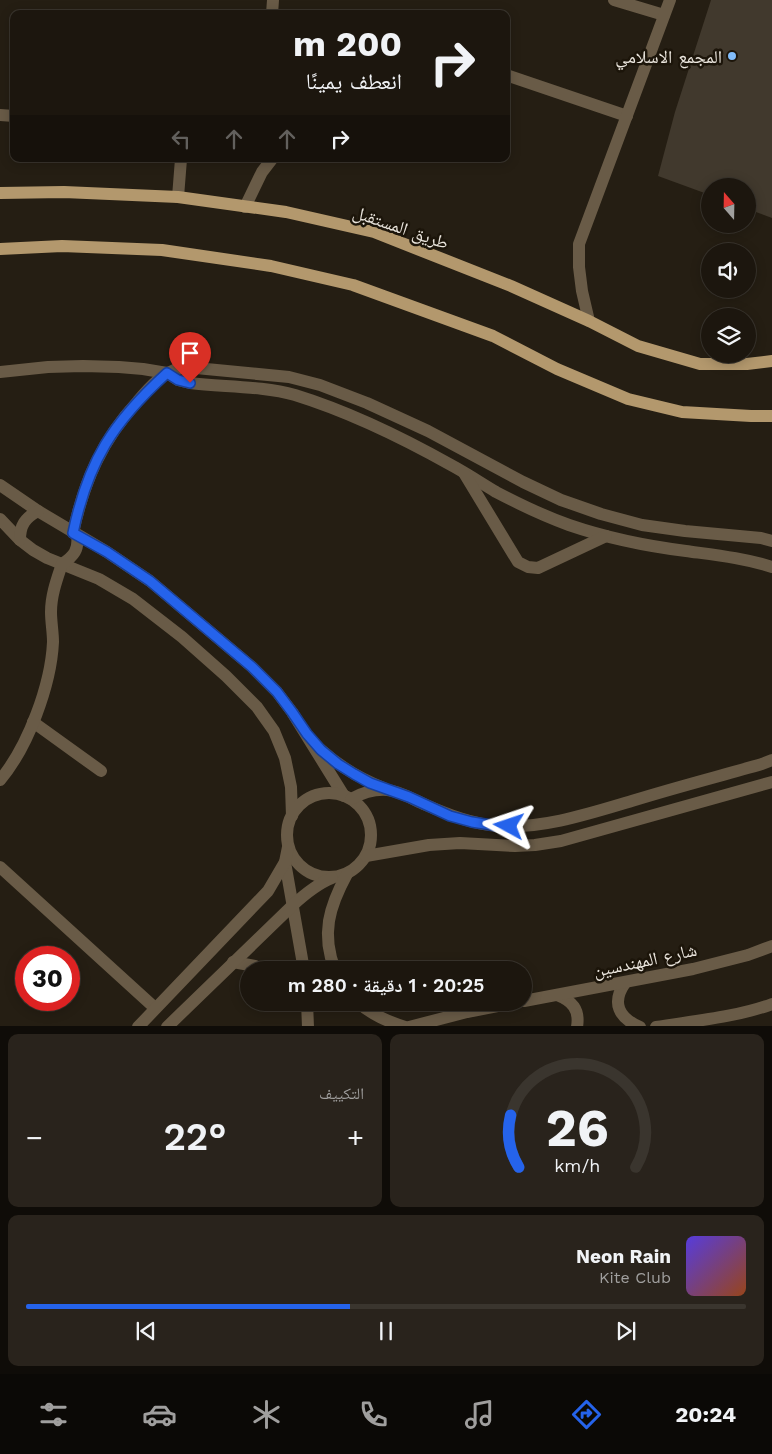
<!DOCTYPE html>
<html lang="ar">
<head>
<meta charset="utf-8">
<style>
	:root { --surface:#1c160e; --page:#29231c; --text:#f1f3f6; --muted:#a09f9e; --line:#3a352e; --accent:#2563eb }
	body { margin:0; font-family:"Work Sans","Noto Naskh Arabic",sans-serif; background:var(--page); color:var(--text); direction:rtl; height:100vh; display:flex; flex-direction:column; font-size:19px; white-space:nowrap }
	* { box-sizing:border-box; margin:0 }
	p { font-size:16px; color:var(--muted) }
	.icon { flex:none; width:28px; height:28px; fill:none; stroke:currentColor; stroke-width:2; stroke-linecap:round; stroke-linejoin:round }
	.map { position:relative; height:1026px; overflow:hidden; direction:ltr }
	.sheet { display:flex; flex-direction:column; gap:8px; padding:8px; background:#0f0c08; flex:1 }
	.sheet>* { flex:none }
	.banner { position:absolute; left:10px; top:10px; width:500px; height:152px; border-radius:10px; box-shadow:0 2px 12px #0003,0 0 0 1px var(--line); direction:rtl; background:#1c160e; color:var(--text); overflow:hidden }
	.needle { width:32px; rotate:340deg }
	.buttons { position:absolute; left:701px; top:178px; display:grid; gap:10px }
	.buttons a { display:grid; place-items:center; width:55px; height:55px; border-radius:50%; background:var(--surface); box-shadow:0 2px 12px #0003,0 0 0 1px var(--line); font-size:25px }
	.speed { position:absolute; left:15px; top:946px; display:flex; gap:10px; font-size:25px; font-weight:700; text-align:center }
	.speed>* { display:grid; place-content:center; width:65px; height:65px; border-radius:50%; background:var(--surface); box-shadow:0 2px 12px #0003,0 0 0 1px var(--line); line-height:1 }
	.speed .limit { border:8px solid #d22; background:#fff; color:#111 }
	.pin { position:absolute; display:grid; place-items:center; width:42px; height:42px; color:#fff; margin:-51px -21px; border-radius:50% 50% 50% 0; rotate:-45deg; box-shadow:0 0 5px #0007 }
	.pin .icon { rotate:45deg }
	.me { position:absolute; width:55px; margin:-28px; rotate:275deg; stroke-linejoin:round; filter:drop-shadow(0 0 4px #0008) }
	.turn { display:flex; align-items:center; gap:18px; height:105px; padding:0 25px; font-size:22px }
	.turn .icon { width:65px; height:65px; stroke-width:2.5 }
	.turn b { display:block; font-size:35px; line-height:42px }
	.lanes { display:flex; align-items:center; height:48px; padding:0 25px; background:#0003; justify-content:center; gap:25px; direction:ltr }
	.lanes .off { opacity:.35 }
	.big { font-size:38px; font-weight:600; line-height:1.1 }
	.sheet .widget { flex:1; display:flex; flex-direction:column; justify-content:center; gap:8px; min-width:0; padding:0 18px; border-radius:10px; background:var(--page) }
	.sheet .dial { align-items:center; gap:0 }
	.dial svg { height:130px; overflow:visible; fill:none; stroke:var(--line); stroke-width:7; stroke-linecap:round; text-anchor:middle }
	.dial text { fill:var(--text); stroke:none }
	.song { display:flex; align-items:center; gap:15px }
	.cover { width:60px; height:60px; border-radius:8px; background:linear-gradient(135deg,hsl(250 70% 55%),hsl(20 70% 35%)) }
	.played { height:5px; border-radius:2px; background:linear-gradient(90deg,var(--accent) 45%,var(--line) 45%) }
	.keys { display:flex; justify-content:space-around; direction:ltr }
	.heat { display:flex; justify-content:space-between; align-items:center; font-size:28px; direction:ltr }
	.sheet .tiles { flex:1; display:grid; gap:8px; grid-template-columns:1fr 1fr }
	.widget:last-child { grid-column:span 2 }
	.trip { position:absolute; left:240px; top:961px; width:292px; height:50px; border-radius:25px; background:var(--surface); box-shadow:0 2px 12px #0003,0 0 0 1px var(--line); font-weight:600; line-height:50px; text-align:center; direction:rtl }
	.tab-bar { display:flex; height:80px; justify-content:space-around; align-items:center; background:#0b0906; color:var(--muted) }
	.tab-bar .icon { width:35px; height:35px }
	.tab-bar .current { color:var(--accent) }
	.tab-bar b { font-size:22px; color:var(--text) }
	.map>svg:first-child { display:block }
	.building { fill:#41392d }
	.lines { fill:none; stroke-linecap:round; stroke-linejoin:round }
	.minor { stroke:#695b47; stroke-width:12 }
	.major { stroke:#b3986d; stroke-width:12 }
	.route-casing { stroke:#184099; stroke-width:12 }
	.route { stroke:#2563eb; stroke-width:9 }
	.poi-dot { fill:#81bcfa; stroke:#1c150a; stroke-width:2 }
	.labels { text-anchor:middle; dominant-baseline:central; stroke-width:5; stroke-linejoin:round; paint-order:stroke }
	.poi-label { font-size:18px; fill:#eae5dd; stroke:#1c150a; text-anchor:end }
	.street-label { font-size:18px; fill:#eae5dd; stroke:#1c150a }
</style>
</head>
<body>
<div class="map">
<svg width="772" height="1027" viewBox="0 0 772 1027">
	<rect width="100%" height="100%" fill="#251e13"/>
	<polygon class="building" points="711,0 772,0 772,218 748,209 748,186 710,186 710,195 658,176 675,112"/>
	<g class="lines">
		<g class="minor">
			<polyline points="614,0 664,15"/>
			<polyline points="272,14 273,0"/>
			<polyline points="506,75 627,116"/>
			<polyline points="0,115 14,116"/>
			<polyline points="178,197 181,159"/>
			<polyline points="245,207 262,172 272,159"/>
			<polyline points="589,321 582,291 579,267 579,244 670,0"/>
			<path d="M0 372 48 367 83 366 119 367 143 369 167 373 178 380 190 383C224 387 263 386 295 395 350 412 401 437 451 465 466 473 481 483 496 492 519 504 544 516 569 525 607 538 646 546 686 551 715 555 744 558 772 567"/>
			<polyline points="464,473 518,562 528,567 538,568 606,536"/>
			<polyline points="0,485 38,511 107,552 150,581 252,667 277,692 292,712 344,796"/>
			<polyline points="0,519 20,540 33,550 47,558 99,579 133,599 182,637 226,676 257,707 274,731 285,758 291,787 292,816"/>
			<path d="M73 533C84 481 102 440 138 401 149 388 163 372 180 368 185 368 191 368 196 368L289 377 320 385 367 403 428 431 523 482 561 500 601 514 642 525 685 531 761 538 772 541"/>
			<path d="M20 540C20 525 25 518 38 511"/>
			<polyline points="33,722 101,771"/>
			<path d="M320 749C339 766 360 779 384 788"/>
			<path d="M0 780C28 747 51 685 53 642 53 632 51 622 51 612 51 595 57 579 62 564 74 556 79 550 77 535"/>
			<circle cx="329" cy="835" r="42"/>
			<path d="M351 799C362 793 374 789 387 790 400 791 414 800 426 805 449 815 472 824 498 826 544 829 591 813 635 800 677 787 720 776 762 764L772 760"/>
			<polyline points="366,856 429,845 460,843 515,846 535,845 561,841 772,782"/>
			<polyline points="285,862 304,970"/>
			<polyline points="0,867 155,1008"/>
			<polyline points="233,962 255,966 264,970"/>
			<path d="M335 970C321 934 329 907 347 874"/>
			<path d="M625 983C611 1003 619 1018 640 1027"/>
			<path d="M557 995C572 1001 580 1009 577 1027"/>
			<polyline points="524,1001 693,969 748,955 772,946"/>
			<polyline points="307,1002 308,1027"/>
			<path d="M358 1002C372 1015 387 1021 405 1027"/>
			<polyline points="138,1027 268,891 285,862 288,847"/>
			<path d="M167 1027 293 905C305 894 317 884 332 878"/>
			<polyline points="409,1027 467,1012 518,1002"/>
			<path d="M656 1027C693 1021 737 1017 772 1004"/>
		</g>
		<g class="major">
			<polyline points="0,193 64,192 178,197 286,212 374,232 511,286 589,321 638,346 700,364 747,364 772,361"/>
			<polyline points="0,249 62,246 162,250 271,266 353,285 493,336 557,369 628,399 682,412 751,416 772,416"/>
		</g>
	</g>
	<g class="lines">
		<defs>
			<path id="route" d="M190 383 178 380 167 373C113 422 88 461 73 533L107 552 150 581 252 667 277 692 292 712 307 734 321 750 338 764 354 774 370 783 409 797 450 816 472 822 497 826H509"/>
		</defs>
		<use href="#route" class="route-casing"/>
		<use href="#route" class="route"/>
	</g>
	<circle class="poi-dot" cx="732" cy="56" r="5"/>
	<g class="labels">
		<g class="poi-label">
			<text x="722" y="56">المجمع الاسلامي</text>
		</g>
		<g class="street-label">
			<text transform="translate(401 227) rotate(19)">طريق المستقبل</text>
			<text transform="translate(645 960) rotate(-12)">شارع المهندسين</text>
		</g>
	</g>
</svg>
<div class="buttons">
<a><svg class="needle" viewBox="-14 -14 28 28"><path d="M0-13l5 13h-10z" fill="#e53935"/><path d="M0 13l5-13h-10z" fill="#a09f9e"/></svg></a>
<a><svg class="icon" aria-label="sound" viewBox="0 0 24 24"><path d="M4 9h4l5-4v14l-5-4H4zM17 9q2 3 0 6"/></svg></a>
<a><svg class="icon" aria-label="layers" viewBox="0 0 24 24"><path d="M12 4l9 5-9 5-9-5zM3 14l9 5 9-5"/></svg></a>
</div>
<div class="speed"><div class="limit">30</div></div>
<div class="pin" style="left:190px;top:383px;background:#d93025"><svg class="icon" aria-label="arrive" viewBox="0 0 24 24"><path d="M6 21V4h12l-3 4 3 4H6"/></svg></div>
<svg class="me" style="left:509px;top:826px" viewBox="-20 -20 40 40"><path d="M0-17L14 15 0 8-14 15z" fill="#2563eb" stroke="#fff" stroke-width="4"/></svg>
<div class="trip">20:25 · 1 دقيقة · 280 m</div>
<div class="banner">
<div class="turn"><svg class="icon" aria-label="right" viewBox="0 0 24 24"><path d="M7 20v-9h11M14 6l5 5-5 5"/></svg><div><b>200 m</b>انعطف يمينًا</div></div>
<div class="lanes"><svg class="icon off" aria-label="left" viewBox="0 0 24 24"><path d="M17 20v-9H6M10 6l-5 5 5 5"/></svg><svg class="icon off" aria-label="ahead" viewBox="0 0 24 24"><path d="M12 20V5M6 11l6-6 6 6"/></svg><svg class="icon off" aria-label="ahead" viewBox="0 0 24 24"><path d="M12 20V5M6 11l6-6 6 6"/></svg><svg class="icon" aria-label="right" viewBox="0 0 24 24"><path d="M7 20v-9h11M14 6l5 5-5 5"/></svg></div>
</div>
</div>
<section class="sheet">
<div class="tiles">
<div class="widget dial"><svg viewBox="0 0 100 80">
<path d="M14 69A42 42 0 1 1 86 69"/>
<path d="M14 69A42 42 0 0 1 9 37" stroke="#2563eb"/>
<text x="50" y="56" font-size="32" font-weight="700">26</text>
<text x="50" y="72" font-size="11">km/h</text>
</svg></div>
<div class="widget"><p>التكييف</p>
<div class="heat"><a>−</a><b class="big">22°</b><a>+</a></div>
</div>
<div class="widget">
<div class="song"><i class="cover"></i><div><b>Neon Rain</b><p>Kite Club</p></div></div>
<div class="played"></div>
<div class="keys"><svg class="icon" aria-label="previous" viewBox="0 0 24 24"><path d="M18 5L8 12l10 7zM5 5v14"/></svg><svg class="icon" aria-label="pause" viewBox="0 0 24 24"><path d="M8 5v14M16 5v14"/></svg><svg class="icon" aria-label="next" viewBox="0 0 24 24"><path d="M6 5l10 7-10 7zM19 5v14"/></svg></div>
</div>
</div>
</section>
<nav class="tab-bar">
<b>20:24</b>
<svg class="icon current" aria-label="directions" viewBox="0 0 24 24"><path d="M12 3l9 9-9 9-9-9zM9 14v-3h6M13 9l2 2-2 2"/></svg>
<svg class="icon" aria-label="music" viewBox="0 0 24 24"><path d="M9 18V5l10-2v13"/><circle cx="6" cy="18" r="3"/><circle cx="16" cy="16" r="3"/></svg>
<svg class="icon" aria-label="phone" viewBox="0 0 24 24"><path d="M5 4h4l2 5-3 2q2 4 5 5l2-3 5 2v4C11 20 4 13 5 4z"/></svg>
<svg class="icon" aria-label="climate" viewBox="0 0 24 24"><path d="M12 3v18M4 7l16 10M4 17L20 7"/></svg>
<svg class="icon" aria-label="car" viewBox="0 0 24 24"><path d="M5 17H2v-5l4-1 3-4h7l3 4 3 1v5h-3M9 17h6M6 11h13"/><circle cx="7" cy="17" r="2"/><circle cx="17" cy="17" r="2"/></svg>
<svg class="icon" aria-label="filters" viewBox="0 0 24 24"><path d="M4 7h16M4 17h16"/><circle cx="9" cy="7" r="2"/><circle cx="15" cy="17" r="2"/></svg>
</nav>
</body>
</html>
